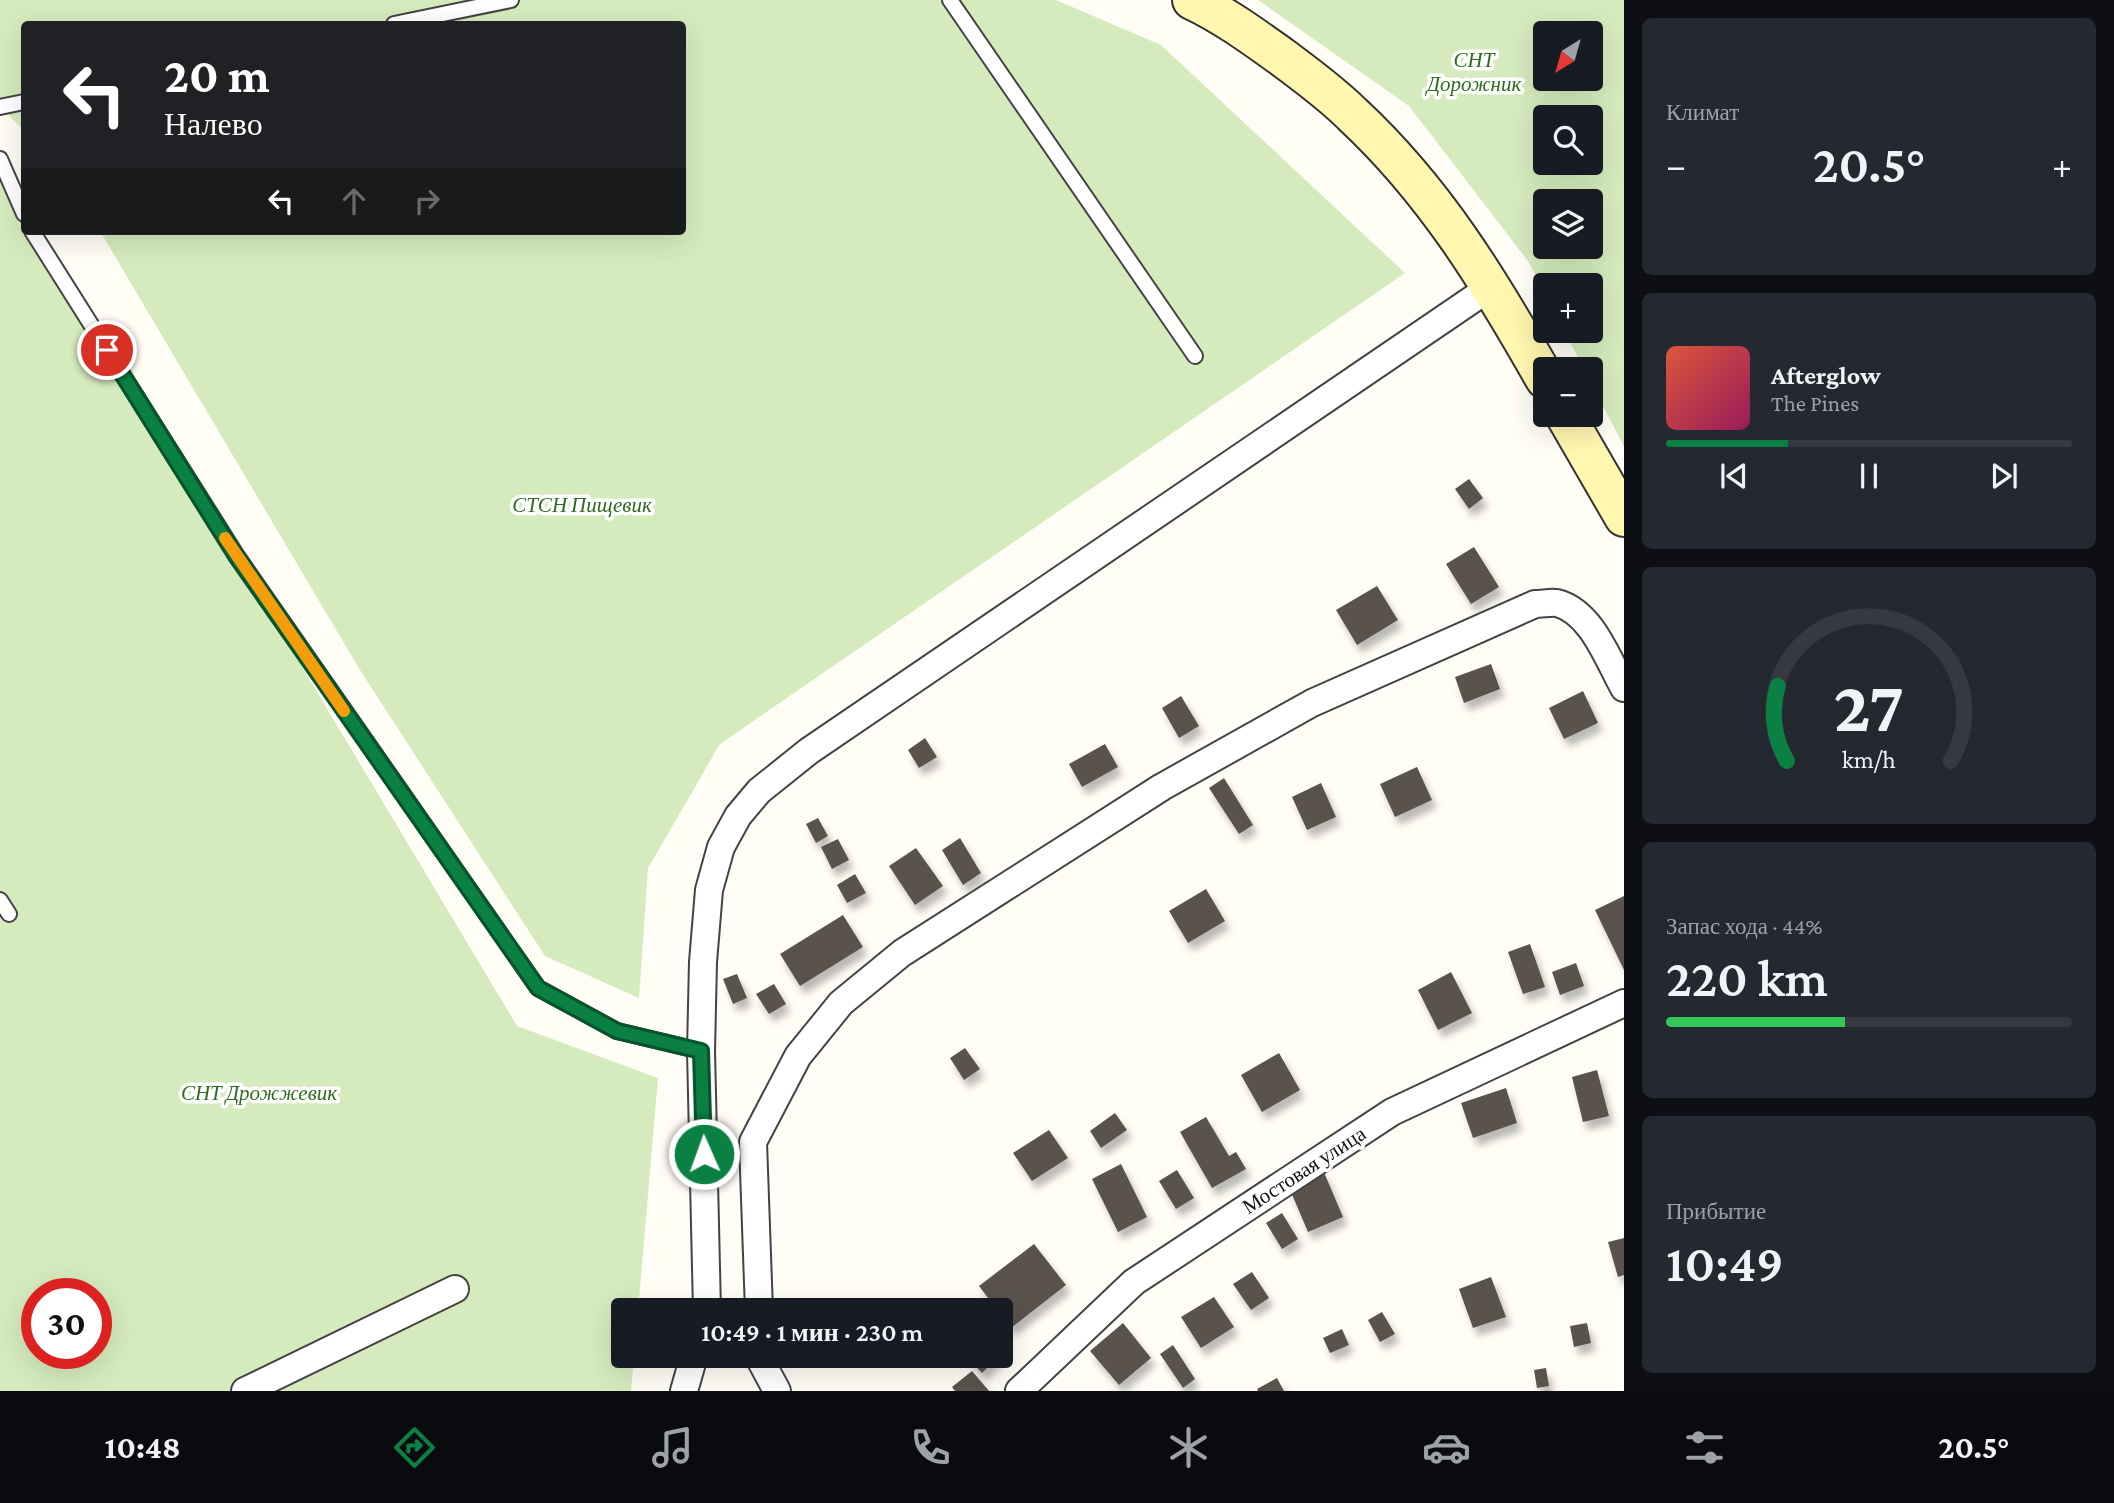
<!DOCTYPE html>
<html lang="ru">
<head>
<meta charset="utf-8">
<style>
	:root { --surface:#171b24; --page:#242831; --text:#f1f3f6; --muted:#9ea1a6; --line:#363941; --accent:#0b8043 }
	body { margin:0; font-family:"Crimson Pro",serif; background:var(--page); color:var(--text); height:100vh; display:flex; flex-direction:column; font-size:26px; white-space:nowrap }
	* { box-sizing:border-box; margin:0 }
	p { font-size:23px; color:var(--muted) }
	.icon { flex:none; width:38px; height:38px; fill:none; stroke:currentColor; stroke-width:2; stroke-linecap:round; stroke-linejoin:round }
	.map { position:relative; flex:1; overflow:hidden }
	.side { display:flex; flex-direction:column; gap:18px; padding:18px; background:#0d0f14; width:490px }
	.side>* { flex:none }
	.guide { position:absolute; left:21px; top:21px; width:665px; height:214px; border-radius:7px; box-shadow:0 7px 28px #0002; background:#202124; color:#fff; overflow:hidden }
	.needle { width:46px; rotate:217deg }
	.controls { position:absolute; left:1533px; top:21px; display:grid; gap:14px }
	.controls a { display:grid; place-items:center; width:70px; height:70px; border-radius:7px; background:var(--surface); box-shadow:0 7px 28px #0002; font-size:35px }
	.speed { position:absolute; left:21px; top:1278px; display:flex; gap:14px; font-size:35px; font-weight:700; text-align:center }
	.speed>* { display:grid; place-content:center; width:91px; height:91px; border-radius:50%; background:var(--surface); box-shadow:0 7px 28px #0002; line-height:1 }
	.speed .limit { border:10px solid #d22; background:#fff; color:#111 }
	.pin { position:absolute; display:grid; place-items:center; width:60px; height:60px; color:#fff; margin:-30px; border:4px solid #fff; border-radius:50%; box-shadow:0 2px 7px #0007 }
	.me { position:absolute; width:77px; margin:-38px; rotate:358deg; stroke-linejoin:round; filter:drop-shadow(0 0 5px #0008) }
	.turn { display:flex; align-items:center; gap:24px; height:147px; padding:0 28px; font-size:32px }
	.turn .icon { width:91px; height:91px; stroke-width:2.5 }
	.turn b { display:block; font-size:49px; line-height:60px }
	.lanes { display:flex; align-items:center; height:66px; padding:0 28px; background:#0003; justify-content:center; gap:35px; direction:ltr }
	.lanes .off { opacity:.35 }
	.big { font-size:52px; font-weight:600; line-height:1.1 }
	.side .widget { flex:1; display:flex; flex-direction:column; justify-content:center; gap:10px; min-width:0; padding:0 24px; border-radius:10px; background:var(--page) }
	.side .dial { align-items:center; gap:0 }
	.dial svg { height:182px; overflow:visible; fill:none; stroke:var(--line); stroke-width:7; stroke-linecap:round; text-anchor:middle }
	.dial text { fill:var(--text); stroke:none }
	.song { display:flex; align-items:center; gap:21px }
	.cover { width:84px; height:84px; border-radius:10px; background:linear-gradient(135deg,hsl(10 70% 55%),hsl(330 70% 35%)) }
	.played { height:7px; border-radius:4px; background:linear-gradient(90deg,var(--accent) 30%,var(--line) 30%) }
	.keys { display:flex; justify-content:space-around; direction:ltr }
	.heat { display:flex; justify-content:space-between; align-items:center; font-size:38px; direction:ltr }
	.charge { height:10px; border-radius:5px; background:linear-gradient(90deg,#34c759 44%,var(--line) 0) }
	.trip { position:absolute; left:611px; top:1298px; width:402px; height:70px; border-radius:7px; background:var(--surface); box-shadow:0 7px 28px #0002; font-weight:600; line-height:70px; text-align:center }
	.dock { display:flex; height:112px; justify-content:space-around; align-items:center; background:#090b0e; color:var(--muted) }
	.dock .icon { width:49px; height:49px }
	.dock .current { color:var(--accent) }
	.dock b { font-size:32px; color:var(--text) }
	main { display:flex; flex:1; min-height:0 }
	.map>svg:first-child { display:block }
	.green { fill:#d5ebbd; fill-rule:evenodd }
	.building { fill:#5a524d; filter:url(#shadow) }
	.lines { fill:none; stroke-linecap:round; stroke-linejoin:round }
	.lane-casing { stroke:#444; stroke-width:18 }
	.street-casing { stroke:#444; stroke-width:30 }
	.secondary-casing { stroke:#333; stroke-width:42 }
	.lane { stroke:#fff; stroke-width:14 }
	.street { stroke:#fff; stroke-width:26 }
	.secondary { stroke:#fff6b0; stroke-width:38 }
	.route-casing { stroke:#07532c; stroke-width:18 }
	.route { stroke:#0b8043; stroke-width:12 }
	.slow { stroke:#f59e0b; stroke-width:12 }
	.labels { text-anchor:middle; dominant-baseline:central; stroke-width:7; stroke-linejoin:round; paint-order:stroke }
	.park-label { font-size:21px; font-style:italic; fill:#2f6b1f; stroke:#fff }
	.street-label { font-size:21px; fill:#111; stroke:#fff }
</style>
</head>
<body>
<main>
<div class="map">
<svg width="1624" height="1391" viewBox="0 0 1624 1391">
	<defs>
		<filter id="shadow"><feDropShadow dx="4.5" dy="8" stdDeviation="3.5" flood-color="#0004"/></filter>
	</defs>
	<rect width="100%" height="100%" fill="#fffdf5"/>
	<g class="green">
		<polygon points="0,0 1056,0 1161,45 1405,273 720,744 648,868 639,998 545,956 360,670 100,231 682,231 682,24 24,24 24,130 0,107"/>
		<path d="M1258 0H1624V447L1591 382V369H1584L1564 331H1591V285H1545V293L1528 261 1409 106ZM1545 33H1591V79H1545ZM1545 117H1591V163H1545ZM1545 201H1591V247H1545Z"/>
		<path d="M0 165 24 203V231H41L517 1026 658 1078 638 1311H623V1356H634L631 1391H0ZM37 1293H96V1353H37Z"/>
	</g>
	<g class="building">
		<polygon points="1469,479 1483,498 1469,509 1455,489"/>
		<polygon points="1474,547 1499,587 1471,604 1446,564"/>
		<polygon points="1377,586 1398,620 1357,645 1336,610"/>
		<polygon points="1491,664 1500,689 1464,703 1455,677"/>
		<polygon points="1583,691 1598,723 1564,739 1549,708"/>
		<polygon points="1181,696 1199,726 1179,738 1162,708"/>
		<polygon points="925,738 937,757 919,768 908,750"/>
		<polygon points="1105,744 1118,767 1082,787 1069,764"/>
		<polygon points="1417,767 1432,800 1395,817 1380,784"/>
		<polygon points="1224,778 1253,825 1239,834 1209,788"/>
		<polygon points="1321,783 1336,817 1307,830 1292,797"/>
		<polygon points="818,818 828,836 816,843 806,824"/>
		<polygon points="960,838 981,873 963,885 942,850"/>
		<polygon points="838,839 849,860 832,869 821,847"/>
		<polygon points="916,848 943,886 915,905 889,866"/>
		<polygon points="855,874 866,893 847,903 837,885"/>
		<polygon points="1206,889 1225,921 1188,943 1169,911"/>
		<polygon points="1624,896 1624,970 1595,910"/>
		<polygon points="843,915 863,947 800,986 780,954"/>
		<polygon points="1530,944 1545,987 1523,994 1508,952"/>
		<polygon points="1576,963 1584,986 1560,995 1552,972"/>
		<polygon points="1451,972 1472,1013 1438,1030 1418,990"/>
		<polygon points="737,974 747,998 733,1004 723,979"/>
		<polygon points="774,984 786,1004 769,1014 756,994"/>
		<polygon points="965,1048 980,1069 964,1080 950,1058"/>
		<polygon points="1279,1053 1300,1090 1262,1112 1241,1075"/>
		<polygon points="1597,1070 1609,1116 1583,1122 1572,1077"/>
		<polygon points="1506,1088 1517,1123 1473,1138 1461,1103"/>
		<polygon points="1115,1113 1127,1130 1101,1148 1090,1131"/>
		<polygon points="1206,1117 1229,1156 1236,1152 1246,1169 1212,1188 1180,1132"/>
		<polygon points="1049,1130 1068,1158 1032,1181 1013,1153"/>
		<polygon points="1121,1164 1147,1217 1118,1232 1092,1179"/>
		<polygon points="1177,1170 1194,1198 1176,1209 1159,1181"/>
		<polygon points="1323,1170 1343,1217 1308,1232 1288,1185"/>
		<polygon points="1282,1213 1298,1239 1282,1249 1266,1223"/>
		<polygon points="1624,1238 1624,1275 1618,1277 1608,1242"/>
		<polygon points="1034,1244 1066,1285 1011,1328 1001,1315 1001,1311 998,1311 979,1286"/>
		<polygon points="1252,1272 1269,1298 1251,1310 1233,1284"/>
		<polygon points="1491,1277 1506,1317 1473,1328 1459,1289"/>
		<polygon points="1214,1297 1234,1327 1201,1348 1181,1317"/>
		<polygon points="1382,1312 1395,1334 1380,1342 1368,1320"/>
		<polygon points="1123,1323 1151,1358 1119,1385 1090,1351"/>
		<polygon points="1587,1323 1591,1343 1574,1347 1570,1326"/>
		<polygon points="1342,1329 1349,1345 1330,1353 1323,1338"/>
		<polygon points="1173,1345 1195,1379 1183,1388 1160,1354"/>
		<polygon points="966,1356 999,1356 982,1373"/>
		<polygon points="1546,1368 1549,1386 1537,1388 1534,1370"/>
		<polygon points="972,1371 989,1391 955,1391 952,1387"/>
		<polygon points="1277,1378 1284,1391 1258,1391 1257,1389"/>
	</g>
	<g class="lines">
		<defs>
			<g id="lane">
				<polyline points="950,0 1195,356"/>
				<polyline points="394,24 511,0"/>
				<polyline points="0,107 24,102"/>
				<polyline points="0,159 24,214"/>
				<polyline points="32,231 237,556 538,988 617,1031 701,1051"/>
				<polyline points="0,900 9,914"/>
			</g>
			<g id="street">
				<polyline points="707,1311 701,1051 703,962 709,890 721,847 738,816 759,791 809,751 1492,286"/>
				<path d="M759 1311 753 1142 798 1056 841 1003 902 953 1162 787 1312 703 1535 604C1542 604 1551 602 1557 603 1592 612 1608 660 1624 688"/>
				<polyline points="761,1356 762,1363 777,1391"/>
				<polyline points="245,1391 455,1289"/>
				<polyline points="684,1391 694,1356"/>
				<polyline points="1019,1391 1134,1282 1392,1112 1624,1003"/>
			</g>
			<g id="secondary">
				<path d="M1192 0C1224 15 1254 37 1282 57 1306 75 1331 93 1352 114 1435 191 1490 282 1545 379"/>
				<polyline points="1565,415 1624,517"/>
			</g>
		</defs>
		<use href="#lane" class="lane-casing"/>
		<use href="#street" class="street-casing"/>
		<use href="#secondary" class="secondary-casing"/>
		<use href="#lane" class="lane"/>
		<use href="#street" class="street"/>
		<use href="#secondary" class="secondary"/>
	</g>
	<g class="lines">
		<defs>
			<polyline id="route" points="107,350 236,556 538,988 617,1031 701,1051 704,1154"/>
		</defs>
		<use href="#route" class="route-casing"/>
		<use href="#route" class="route"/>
		<polyline class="slow" points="225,538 344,711"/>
	</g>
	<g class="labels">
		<g class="park-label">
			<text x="1474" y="60">СНТ<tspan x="1474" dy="24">Дорожник</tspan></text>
			<text x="582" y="505">СТСН Пищевик</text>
			<text x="259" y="1093">СНТ Дрожжевик</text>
		</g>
		<g class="street-label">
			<text transform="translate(1304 1170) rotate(-33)">Мостовая улица</text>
		</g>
	</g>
</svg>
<div class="controls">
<a><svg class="needle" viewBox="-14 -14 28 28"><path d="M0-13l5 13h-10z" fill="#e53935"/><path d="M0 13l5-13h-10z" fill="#9ea1a6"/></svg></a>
<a><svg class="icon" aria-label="search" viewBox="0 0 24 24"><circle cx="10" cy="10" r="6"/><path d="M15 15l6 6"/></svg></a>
<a><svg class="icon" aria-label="layers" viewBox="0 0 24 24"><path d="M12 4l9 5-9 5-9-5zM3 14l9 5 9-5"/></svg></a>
<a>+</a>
<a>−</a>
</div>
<div class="speed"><div class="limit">30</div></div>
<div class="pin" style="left:107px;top:350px;background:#d93025"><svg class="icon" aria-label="arrive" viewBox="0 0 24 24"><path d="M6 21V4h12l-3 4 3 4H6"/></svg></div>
<svg class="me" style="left:704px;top:1154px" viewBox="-20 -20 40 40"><circle r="17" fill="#0b8043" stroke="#fff" stroke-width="3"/><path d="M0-11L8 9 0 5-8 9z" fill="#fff"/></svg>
<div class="trip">10:49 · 1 мин · 230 m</div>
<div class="guide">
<div class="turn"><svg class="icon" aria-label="left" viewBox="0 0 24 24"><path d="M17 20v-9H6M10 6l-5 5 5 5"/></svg><div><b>20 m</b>Налево</div></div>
<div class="lanes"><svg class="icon" aria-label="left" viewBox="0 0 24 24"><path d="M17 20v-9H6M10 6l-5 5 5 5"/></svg><svg class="icon off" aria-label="ahead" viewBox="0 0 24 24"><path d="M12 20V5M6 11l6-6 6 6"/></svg><svg class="icon off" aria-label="right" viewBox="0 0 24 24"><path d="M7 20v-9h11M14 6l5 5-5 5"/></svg></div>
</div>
</div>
<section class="side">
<div class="widget"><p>Климат</p>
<div class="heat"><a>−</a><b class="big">20.5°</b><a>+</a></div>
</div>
<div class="widget">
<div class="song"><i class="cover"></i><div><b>Afterglow</b><p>The Pines</p></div></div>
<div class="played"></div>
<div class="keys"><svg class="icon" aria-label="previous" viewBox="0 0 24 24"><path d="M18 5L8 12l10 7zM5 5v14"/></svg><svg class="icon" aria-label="pause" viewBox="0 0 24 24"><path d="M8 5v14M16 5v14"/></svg><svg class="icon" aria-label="next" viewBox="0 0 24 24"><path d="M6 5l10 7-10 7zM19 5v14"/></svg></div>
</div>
<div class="widget dial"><svg viewBox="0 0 100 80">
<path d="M14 69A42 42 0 1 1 86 69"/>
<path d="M14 69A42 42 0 0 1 10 36" stroke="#0b8043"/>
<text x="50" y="56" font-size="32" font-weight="700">27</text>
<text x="50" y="72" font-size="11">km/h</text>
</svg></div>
<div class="widget"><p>Запас хода · 44%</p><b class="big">220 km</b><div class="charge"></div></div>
<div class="widget"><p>Прибытие</p><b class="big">10:49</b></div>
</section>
</main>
<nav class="dock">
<b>10:48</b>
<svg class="icon current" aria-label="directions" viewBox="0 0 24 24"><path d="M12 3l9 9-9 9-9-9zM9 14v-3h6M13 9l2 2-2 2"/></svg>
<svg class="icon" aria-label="music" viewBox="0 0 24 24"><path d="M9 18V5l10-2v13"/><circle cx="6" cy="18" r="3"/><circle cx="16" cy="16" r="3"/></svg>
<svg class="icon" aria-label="phone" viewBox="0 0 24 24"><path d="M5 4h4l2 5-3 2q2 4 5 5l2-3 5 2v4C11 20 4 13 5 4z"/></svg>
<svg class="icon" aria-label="climate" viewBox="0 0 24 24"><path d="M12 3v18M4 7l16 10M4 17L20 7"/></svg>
<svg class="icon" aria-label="car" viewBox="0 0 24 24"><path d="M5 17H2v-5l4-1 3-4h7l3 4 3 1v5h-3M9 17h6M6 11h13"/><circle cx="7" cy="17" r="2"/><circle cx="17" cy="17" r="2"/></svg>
<svg class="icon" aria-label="filters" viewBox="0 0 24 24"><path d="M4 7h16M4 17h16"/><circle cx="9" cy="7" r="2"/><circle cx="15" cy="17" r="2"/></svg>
<b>20.5°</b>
</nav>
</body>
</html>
